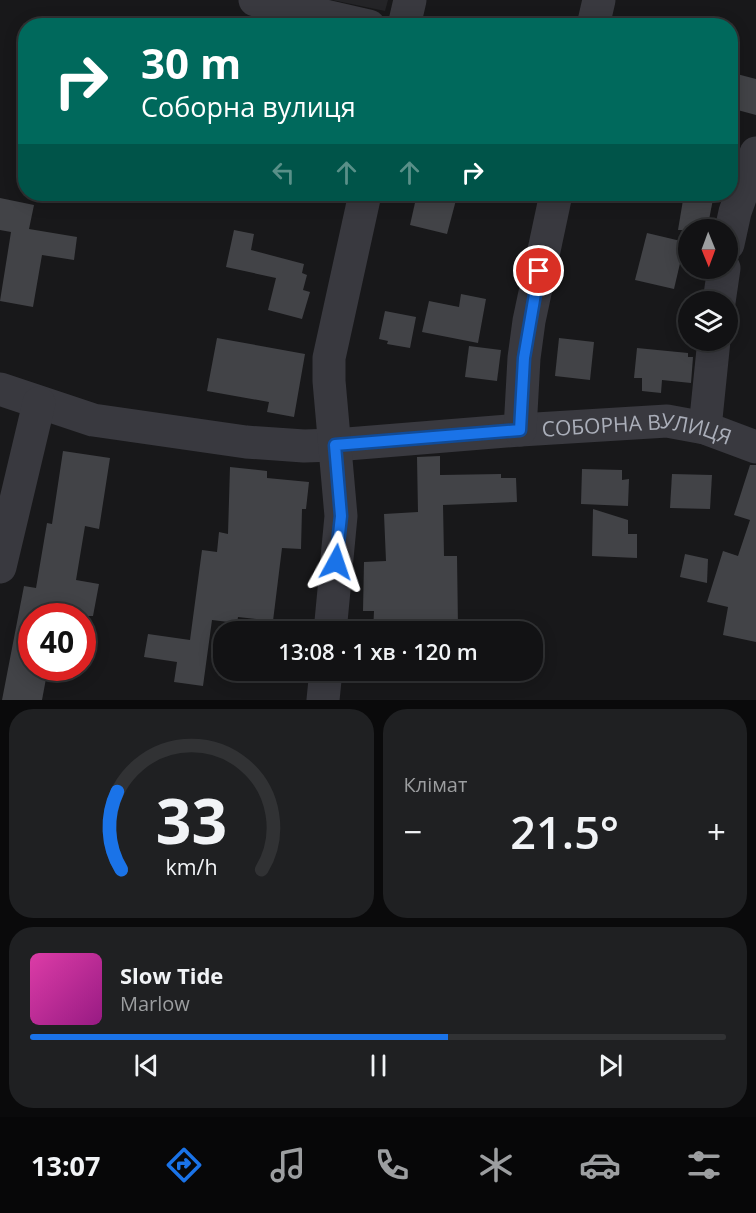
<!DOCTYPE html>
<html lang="uk">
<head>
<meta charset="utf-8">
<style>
	:root { --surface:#121214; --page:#1f2022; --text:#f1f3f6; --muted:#9c9ea0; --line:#313234; --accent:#1a73e8 }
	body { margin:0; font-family:"Open Sans",sans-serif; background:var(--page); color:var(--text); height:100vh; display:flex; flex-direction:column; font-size:22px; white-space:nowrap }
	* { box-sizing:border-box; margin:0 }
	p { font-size:20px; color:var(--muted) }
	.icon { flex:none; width:33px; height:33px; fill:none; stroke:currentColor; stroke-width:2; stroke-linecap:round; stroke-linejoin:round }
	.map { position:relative; height:700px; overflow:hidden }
	.sheet { display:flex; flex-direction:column; gap:9px; padding:9px; background:#0a0a0b; flex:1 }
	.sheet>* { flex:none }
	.banner { position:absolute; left:18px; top:18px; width:720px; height:183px; border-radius:24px; box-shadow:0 3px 15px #0003,0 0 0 2px var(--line); background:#00695c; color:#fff; overflow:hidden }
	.needle { width:39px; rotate:179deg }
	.fabs { position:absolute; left:678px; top:219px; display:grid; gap:12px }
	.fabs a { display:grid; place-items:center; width:60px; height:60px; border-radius:50%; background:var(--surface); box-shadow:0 3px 15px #0003,0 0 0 2px var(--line); font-size:30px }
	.speed { position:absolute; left:18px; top:603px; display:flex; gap:12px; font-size:30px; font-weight:700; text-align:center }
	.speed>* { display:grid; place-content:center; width:78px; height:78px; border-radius:50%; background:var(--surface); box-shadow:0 3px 15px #0003,0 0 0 2px var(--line); line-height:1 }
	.speed .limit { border:9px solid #d22; background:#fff; color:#111 }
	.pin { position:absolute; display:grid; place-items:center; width:51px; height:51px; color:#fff; margin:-26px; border:3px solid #fff; border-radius:50%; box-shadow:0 2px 6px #0007 }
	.me { position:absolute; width:66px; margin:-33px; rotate:5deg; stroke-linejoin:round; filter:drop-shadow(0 0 4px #0008) }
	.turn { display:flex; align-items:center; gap:21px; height:126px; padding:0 24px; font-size:27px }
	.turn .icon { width:78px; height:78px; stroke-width:2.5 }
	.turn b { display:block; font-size:42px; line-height:51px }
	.lanes { display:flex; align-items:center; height:57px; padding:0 24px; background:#0003; justify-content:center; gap:30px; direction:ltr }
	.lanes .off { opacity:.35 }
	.big { font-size:45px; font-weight:600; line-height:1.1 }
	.sheet .tile { flex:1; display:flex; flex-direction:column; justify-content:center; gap:9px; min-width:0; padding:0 21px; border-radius:24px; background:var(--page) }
	.sheet .dial { align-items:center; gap:0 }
	.dial svg { height:156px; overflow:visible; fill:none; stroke:var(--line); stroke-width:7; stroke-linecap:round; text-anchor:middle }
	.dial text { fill:var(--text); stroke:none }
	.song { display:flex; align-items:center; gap:18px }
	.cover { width:72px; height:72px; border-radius:9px; background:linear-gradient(135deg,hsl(320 70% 55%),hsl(310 70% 35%)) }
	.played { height:6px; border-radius:3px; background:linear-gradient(90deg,var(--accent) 60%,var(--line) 60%) }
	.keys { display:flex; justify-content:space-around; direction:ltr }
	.heat { display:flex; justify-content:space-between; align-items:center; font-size:33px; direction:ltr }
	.sheet .tiles { flex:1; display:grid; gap:9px; grid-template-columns:1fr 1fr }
	.tile:last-child { grid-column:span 2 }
	.trip { position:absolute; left:213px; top:621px; width:330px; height:60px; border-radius:24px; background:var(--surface); box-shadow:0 3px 15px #0003,0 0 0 2px var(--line); font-weight:600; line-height:60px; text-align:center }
	.tabs { display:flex; height:96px; justify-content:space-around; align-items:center; background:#070708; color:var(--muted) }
	.tabs .icon { width:42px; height:42px }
	.tabs .active { color:var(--accent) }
	.tabs b { font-size:27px; color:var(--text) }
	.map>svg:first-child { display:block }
	.built { fill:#242427 }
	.building { fill:#424347 }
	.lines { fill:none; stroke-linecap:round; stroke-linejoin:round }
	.minor { stroke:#39393f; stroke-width:33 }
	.route-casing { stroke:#114b97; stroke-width:15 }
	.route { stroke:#1a73e8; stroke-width:10 }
	.labels { text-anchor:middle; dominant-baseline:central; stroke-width:5; stroke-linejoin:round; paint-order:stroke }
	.street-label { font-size:21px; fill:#aaaeb9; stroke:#131315 }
</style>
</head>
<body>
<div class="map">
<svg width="756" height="700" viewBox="0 0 756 700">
	<rect width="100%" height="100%" fill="#18181a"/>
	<polygon class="built" points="332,0 388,0 385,11"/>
	<g class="building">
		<polygon points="733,73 756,79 756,115 730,108 730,84"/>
		<polygon points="417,194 430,194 456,200 447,234 410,225"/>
		<polygon points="684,194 714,194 707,230 678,230"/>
		<polygon points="0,198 34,205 29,229 77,237 74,260 42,255 33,307 0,301 11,232 0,230"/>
		<polygon points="234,230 254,234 251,250 304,264 302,273 307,275 303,290 310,292 302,319 268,310 276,278 226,267"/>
		<polygon points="647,233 685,242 674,289 635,280"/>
		<polygon points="461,294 486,299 478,343 422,332 429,301 459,307"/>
		<polygon points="385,311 416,317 410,348 387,344 388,341 379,339"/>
		<polygon points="217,338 305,354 294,417 267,412 269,402 207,391"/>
		<polygon points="559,338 594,342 590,380 555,376"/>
		<polygon points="469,346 501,350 497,381 465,377"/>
		<polygon points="637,348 688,353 688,357 693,357 691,383 662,380 661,393 642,391 642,378 634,378"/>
		<polygon points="63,451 110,458 99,529 85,526 76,580 99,584 93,616 32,616 32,668 48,668 42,700 2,700 24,586 36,588 47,523 52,524"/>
		<polygon points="440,456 440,475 501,474 501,478 516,478 517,502 443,505 444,556 457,556 458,627 456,627 456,632 373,632 374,611 363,611 364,562 386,561 384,514 418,512 417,457"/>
		<polygon points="750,465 756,465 756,642 723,635 728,607 707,602 723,551 738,556 750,520 734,515"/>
		<polygon points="230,467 267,471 267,478 309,482 306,509 302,509 301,549 282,548 273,621 238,617 237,623 212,620 203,686 174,682 177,662 144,657 148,634 190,640 202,550 217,552 219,532 228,534"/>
		<polygon points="582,469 622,470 622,480 629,479 628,506 581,504"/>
		<polygon points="672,474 712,475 710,509 670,508"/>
		<polygon points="593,509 628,520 628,534 637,534 637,558 592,556"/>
		<polygon points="685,554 708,559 707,583 680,577"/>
	</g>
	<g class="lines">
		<g class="minor">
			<polyline points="255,0 369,26"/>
			<polyline points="404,26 410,0"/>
			<polyline points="593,26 599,0"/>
			<polyline points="728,244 735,212 756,153"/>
			<polyline points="719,302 724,268"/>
			<path id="s1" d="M0 389 93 420 246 442 304 446 335 445 520 430 667 421 705 428 756 447"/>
			<polyline points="705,428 714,340"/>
			<polyline points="520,430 524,358 529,321 556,194"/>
			<polyline points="0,567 39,403"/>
			<polyline points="330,632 341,516 329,381 329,358 365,194"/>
			<polyline points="323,700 326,670"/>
		</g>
	</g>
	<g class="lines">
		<defs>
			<polyline id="route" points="336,562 341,516 335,445 520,430 524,358 539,271"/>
		</defs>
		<use href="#route" class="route-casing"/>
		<use href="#route" class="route"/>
	</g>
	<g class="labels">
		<g class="street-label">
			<text stroke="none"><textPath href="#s1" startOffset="645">СОБОРНА ВУЛИЦЯ</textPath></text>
		</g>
	</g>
</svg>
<div class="fabs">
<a><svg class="needle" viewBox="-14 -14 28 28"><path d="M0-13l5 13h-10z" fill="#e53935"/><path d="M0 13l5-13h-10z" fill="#9c9ea0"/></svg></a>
<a><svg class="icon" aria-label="layers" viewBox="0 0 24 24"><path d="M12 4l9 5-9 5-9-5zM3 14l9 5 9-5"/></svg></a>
</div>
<div class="speed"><div class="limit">40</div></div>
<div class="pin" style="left:539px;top:271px;background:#d93025"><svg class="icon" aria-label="arrive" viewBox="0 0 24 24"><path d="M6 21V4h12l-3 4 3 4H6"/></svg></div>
<svg class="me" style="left:336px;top:562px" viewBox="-20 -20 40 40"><path d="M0-17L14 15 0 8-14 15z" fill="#1a73e8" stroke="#fff" stroke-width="4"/></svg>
<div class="trip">13:08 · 1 хв · 120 m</div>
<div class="banner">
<div class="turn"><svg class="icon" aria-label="right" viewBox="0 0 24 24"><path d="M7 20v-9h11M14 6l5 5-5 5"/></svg><div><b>30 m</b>Соборна вулиця</div></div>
<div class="lanes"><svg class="icon off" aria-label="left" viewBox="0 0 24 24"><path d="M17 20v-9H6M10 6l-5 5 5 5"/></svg><svg class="icon off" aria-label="ahead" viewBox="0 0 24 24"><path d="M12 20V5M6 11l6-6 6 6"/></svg><svg class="icon off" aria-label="ahead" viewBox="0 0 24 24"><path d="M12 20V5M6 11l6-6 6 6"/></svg><svg class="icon" aria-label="right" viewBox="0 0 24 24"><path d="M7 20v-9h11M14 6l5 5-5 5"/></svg></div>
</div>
</div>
<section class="sheet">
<div class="tiles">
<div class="tile dial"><svg viewBox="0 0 100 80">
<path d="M14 69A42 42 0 1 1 86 69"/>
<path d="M14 69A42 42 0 0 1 12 29" stroke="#1a73e8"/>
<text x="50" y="56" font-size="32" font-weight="700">33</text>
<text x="50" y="72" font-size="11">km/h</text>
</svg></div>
<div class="tile"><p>Клімат</p>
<div class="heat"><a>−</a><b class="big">21.5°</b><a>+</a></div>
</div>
<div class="tile">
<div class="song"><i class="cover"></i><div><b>Slow Tide</b><p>Marlow</p></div></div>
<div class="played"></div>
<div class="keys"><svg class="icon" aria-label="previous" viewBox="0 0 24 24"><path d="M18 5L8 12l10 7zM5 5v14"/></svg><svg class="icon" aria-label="pause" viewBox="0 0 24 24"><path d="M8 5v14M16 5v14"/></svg><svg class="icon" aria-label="next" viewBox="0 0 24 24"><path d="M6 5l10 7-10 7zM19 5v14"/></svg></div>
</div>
</div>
</section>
<nav class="tabs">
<b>13:07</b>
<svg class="icon active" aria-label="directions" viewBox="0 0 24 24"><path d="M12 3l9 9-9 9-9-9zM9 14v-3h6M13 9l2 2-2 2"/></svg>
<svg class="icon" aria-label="music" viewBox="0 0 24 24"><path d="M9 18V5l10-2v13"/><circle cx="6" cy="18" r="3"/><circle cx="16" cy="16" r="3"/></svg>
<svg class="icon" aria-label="phone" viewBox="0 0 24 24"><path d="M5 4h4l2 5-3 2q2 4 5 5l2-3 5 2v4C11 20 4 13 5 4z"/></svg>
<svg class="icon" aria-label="climate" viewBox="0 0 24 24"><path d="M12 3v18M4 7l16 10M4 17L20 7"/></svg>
<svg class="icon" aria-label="car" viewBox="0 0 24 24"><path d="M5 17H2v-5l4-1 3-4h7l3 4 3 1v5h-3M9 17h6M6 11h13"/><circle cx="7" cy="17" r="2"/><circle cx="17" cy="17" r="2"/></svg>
<svg class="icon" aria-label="filters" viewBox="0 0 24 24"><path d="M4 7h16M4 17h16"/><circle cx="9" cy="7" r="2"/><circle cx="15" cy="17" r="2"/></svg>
</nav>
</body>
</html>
